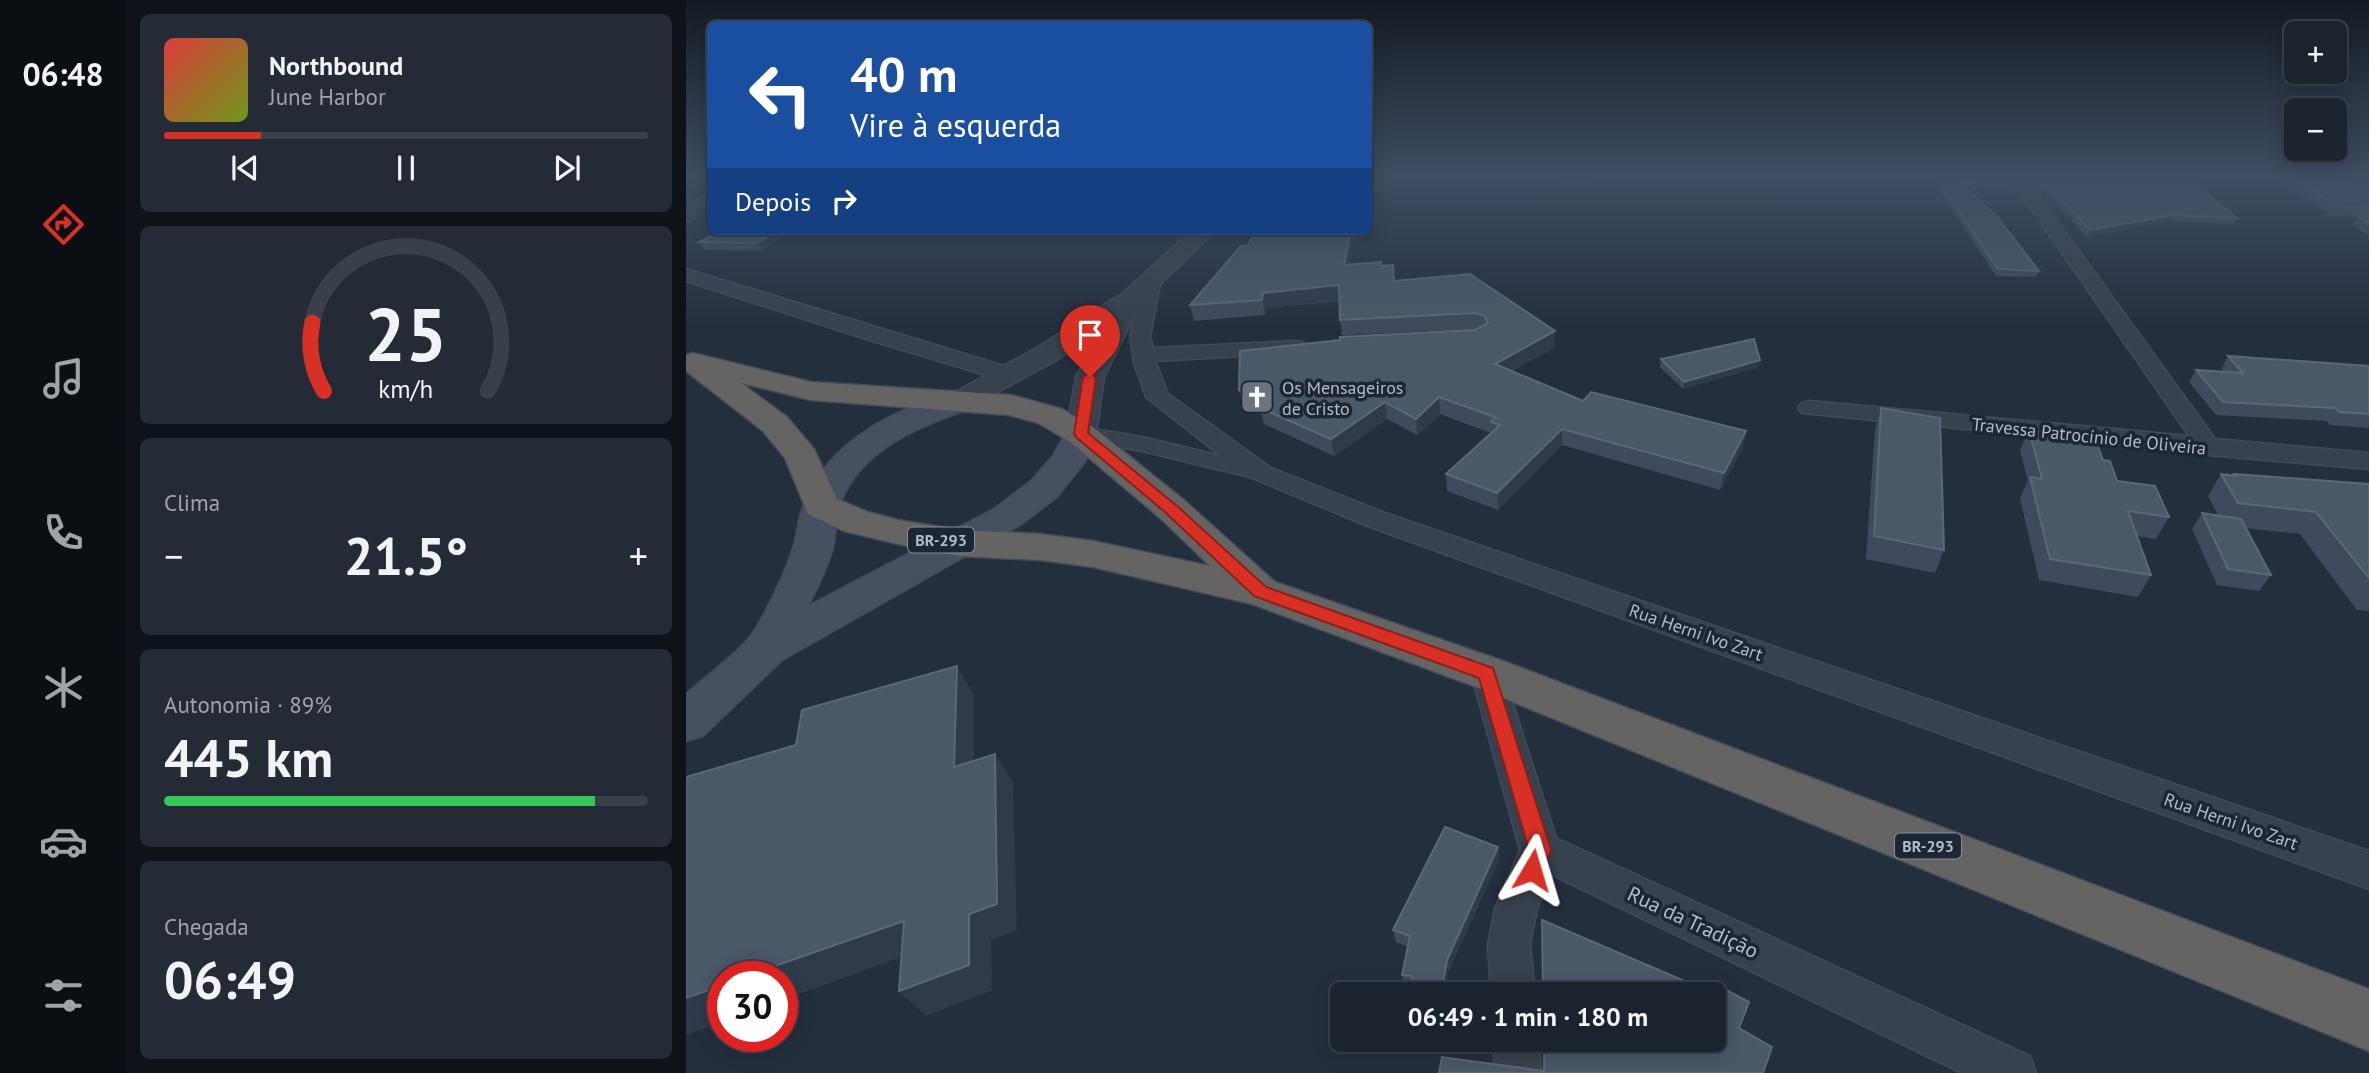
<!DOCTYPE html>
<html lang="pt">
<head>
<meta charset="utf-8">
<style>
	:root { --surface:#1b232e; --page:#242b36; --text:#f1f3f6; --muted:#a0a4aa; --line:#39404a; --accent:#d93025 }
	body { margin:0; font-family:"PT Sans",sans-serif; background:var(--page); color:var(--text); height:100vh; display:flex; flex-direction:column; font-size:26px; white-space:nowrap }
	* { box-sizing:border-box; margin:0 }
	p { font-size:23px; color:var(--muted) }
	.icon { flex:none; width:38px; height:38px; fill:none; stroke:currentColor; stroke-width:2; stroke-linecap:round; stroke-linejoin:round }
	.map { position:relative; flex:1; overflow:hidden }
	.drawer { display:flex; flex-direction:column; gap:14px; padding:14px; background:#0f1319; width:560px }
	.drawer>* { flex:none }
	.banner { position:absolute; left:21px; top:21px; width:665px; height:214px; border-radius:10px; box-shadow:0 4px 18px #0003,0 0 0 2px var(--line); background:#1a4fa0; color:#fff; overflow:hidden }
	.fabs { position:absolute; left:1598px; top:21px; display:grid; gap:14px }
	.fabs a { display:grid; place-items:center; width:63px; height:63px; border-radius:10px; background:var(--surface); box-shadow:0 4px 18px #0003,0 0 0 2px var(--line); font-size:35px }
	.speed { position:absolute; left:21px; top:961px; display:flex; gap:14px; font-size:35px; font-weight:700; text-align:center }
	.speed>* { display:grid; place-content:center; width:91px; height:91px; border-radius:50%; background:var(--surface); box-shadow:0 4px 18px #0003,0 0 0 2px var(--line); line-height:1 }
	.speed .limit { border:10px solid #d22; background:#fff; color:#111 }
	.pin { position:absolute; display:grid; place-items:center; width:60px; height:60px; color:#fff; margin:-72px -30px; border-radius:50% 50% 50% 0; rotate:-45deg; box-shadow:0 0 7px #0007 }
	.pin .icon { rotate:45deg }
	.me { position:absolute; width:77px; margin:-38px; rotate:7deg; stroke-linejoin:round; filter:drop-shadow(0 0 5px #0008) }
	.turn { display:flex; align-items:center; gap:24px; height:147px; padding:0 28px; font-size:32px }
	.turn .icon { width:91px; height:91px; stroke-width:2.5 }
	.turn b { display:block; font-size:49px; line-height:60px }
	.then { display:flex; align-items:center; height:66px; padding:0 28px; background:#0003; gap:14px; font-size:26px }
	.big { font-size:52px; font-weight:800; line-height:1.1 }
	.drawer .card { flex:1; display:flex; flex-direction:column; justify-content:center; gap:10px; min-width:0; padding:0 24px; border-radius:10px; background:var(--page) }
	.drawer .dial { align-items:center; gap:0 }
	.dial svg { height:182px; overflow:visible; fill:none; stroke:var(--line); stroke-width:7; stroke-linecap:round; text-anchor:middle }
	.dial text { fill:var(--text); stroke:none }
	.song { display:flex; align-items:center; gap:21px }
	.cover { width:84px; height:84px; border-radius:10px; background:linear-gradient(135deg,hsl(0 70% 55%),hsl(80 70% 35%)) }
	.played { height:7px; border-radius:4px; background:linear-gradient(90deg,var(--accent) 20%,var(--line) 20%) }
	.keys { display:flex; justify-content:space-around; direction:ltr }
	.heat { display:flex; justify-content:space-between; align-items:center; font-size:38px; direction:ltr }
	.charge { height:10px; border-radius:5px; background:linear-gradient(90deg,#34c759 89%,var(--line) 0) }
	.trip { position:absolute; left:644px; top:982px; width:396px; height:70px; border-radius:10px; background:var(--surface); box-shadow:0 4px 18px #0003,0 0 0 2px var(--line); font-weight:800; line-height:70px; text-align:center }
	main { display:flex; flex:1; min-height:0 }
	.tabs { display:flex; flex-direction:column; width:126px; justify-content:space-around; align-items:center; background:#0b0e12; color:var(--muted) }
	.tabs .icon { width:49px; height:49px }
	.tabs .active { color:var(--accent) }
	.tabs b { font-size:32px; color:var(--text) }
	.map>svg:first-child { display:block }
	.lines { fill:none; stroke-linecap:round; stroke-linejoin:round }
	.minor-casing { stroke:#414a57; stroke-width:3 }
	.tertiary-casing { stroke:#414a57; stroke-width:3 }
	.secondary-casing { stroke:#414a57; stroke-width:3 }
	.trunk-casing { stroke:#434c59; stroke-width:3 }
	.minor { fill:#38414e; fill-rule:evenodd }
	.tertiary { fill:#38414e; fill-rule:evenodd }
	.secondary { fill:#465061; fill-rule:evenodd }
	.trunk { fill:#656462; fill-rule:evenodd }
	.wall { fill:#3f4b5c }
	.shaded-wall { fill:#2f3b4b }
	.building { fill:#4b5868; stroke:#5c6777; stroke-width:2 }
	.route { fill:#d93025; stroke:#8d1f18; stroke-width:2 }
	.labels { text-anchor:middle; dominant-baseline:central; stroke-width:7; stroke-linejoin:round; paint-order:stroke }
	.shield { fill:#1d2633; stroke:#878f9c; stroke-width:2 }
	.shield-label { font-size:16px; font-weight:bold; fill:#b4bcc9 }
	.poi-label { font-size:18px; fill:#b4bcc9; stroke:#1d2633; text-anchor:start }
	.street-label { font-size:18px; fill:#b4bcc9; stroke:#1d2633 }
	.near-street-label { font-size:21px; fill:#b4bcc9; stroke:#1d2633 }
</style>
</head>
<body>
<main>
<nav class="tabs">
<b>06:48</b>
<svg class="icon active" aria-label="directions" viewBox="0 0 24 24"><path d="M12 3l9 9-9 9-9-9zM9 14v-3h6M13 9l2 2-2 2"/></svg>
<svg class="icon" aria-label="music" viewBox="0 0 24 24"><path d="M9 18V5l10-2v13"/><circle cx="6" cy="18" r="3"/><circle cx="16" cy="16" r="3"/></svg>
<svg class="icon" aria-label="phone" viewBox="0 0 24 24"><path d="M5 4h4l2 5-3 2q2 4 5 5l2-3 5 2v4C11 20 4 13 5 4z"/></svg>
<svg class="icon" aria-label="climate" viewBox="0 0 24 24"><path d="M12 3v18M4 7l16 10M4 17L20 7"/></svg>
<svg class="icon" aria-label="car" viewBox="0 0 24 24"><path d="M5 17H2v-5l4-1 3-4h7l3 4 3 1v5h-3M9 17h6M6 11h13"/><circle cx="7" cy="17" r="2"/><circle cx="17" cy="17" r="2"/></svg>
<svg class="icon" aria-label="filters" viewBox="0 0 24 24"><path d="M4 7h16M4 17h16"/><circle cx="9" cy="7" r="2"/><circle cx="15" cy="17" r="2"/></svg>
</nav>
<section class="drawer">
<div class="card">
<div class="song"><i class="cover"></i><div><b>Northbound</b><p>June Harbor</p></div></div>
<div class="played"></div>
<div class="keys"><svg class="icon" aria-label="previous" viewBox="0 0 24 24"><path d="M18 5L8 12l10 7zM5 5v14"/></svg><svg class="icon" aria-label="pause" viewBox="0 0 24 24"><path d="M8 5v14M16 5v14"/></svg><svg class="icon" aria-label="next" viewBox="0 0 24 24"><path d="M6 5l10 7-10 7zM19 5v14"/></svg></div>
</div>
<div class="card dial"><svg viewBox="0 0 100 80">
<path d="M14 69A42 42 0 1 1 86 69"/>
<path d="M14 69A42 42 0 0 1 9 39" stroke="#d93025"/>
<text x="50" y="56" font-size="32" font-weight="700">25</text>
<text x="50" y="72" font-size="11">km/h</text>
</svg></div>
<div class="card"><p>Clima</p>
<div class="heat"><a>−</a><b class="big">21.5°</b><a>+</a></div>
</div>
<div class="card"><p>Autonomia · 89%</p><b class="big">445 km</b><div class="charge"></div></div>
<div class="card"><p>Chegada</p><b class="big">06:49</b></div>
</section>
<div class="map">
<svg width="1683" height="1073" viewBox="0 0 1683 1073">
	<rect width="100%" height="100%" fill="#242f3e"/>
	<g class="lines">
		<defs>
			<g id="minor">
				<polygon points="1322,175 1338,175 1529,439 1683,453 1683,469 1523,455 1514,452 1116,413 1112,408 1116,403 1124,401 1503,436"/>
				<polygon points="24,191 24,204 6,220 0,221 0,208"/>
				<polygon points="0,269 331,370 334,375 331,380 323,382 177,338 0,281"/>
				<polygon points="466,273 475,279 464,337 467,348 609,341 617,342 620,347 617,352 609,353 469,361 482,394 585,468 699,513 1683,851 1683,889 679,525 564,477 456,451 386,439 383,434 386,429 395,427 456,437 535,456 460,397 448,363 444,337 457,279"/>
				<polygon points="801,660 813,664 817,673 870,838 1344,1056 1350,1073 1276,1073 864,874 851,909 844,944 849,994 805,994 802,944 809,909 834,850 785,673 789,664"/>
				<polygon points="807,1040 853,1040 855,1073 809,1073"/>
			</g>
			<polygon id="tertiary" points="505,231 529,231 454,304 418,377 410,434 406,440 395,443 384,440 380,434 390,377 416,329 369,361 282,408 272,411 262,408 257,402 262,396 349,349 437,293"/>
			<path id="secondary" d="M272 392 283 395 288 402 283 409C233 426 173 450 154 504 150 518 150 533 147 547 142 567 132 587 122 606L308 509 345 481 367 456 383 427 395 424 407 427 412 434 400 460 371 497 334 525 96 660 17 736 0 741V694C19 677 49 656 64 637 79 616 101 570 108 545 112 532 112 517 118 504 143 441 209 408 272 392Z"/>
			<path id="trunk" d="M7 353 125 382 325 395 376 409 407 427 499 501 589 582 817 661 1683 989V1051L785 685 566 604 407 567 354 560 273 556 212 544 158 531 122 514 99 458 77 431 0 371V355ZM55 383 125 400 323 415 352 423 383 441 473 517 524 566 407 541 354 534 273 530 212 520 182 512 151 499 128 449 101 417Z"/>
		</defs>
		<use href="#minor" class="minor-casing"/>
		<use href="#tertiary" class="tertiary-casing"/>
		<use href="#secondary" class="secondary-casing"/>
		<use href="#trunk" class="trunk-casing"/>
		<use href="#minor" class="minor"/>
		<use href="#tertiary" class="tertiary"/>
		<use href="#secondary" class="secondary"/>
		<use href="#trunk" class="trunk"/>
	</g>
	<g class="wall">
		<polygon points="757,175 905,175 902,184 757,176"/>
		<polygon points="1247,175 1266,175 1269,178 1268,175 1325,175 1332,185 1330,191 1281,189 1353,271 1350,277 1310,276 1246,179"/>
		<polygon points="1340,175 1498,175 1551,218 1548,224 1484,221 1401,237 1359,192 1354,192"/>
		<polygon points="1586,175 1683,175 1683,237 1667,225 1671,217 1647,216"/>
		<polygon points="104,231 76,251 18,250 13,242"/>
		<polygon points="562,246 663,264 695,266 709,281 869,331 869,347 826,371 897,401 1057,448 1034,490 876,445 812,510 761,491 760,474 805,433 754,414 731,435 701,419 648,456 578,424 576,415 557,406 553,390 791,329 656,335 654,320 653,301 580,308 579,315 508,321 504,305"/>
		<polygon points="1542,356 1683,366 1683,428 1644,425 1641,421 1530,415 1503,382 1510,370 1538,372 1536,368"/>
		<polygon points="975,359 1072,367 997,389 974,367"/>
		<polygon points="1195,408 1258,550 1249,573 1180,559 1189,430"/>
		<polygon points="1343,430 1417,460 1431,481 1483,517 1470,539 1451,536 1465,575 1452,597 1353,580 1334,498 1342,481 1334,450"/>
		<polygon points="1535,474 1546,476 1548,474 1683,484 1683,611 1671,610 1614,534 1560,528 1585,575 1573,591 1531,585 1506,529 1516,513 1532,515 1522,496"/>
		<polygon points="812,847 813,860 762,972 759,994 723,994 725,987 718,987 716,975 722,947 710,942 707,930"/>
		<polygon points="856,920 1024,992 1027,983 1063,1002 1053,1028 1086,1047 1077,1073 753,1073 756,1057 857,1071 857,1040 1027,1040 1027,994 856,994"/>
		<polygon points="717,1040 751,1040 750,1048 718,1044"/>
	</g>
	<g class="shaded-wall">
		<polygon points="1487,215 1484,221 1401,237 1404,230"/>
		<polygon points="90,231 104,231 76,251 72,243"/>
		<polygon points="665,231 670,231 660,279 658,265"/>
		<polygon points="653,285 655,300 580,308 579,315 576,300 577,293"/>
		<polygon points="869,331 869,347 809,380 809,364"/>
		<polygon points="1074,360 1072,367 997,389 998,382"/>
		<polygon points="753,397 754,414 731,435 730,419"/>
		<polygon points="699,402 701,419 648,456 645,439"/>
		<polygon points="876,429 876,445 812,510 811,493"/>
		<polygon points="1060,431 1057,448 1034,490 1038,473"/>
		<polygon points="271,666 288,695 288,795 268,767"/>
		<polygon points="309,754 327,782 331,930 305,940 306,990 240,1016 213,991"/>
		<polygon points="812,847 813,860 762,972 759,994 755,994 761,960"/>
		<polygon points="218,921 243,947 96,1000 96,976 60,976"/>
		<polygon points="37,985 37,1022 0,1035 0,998"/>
	</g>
	<g class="building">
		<polygon points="1248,175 1266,175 1312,218 1353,271 1312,269"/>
		<polygon points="1272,175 1325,175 1332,185 1276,183"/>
		<polygon points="1347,175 1498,175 1551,218 1487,215 1404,230 1361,186 1356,186"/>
		<polygon points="1604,175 1683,175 1683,224 1672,216 1677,208 1652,207"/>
		<polygon points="33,231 90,231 72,243 13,242"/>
		<polygon points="569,231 665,231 658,265 695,262 695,266 707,265 708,281 784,274 869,331 809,364 897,401 905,392 1060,431 1038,473 876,429 811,493 760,474 814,425 805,422 809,417 753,397 730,419 699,402 645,439 574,408 582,403 553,390 554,351 654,340 654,337 789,330 802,323 799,316 789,313 654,320 653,285 577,293 576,300 504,305 555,246 562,246"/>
		<polygon points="1068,339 1074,360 998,382 975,359"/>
		<polygon points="1542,356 1683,366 1683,414 1653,412 1649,408 1537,402 1510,370 1557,373"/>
		<polygon points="1195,408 1254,418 1258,550 1188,536"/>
		<polygon points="1343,430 1409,439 1417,460 1424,461 1431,481 1469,486 1483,517 1442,511 1465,575 1364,559 1344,477 1356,479"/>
		<polygon points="1535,474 1550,476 1548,474 1683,484 1683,578 1630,512 1552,503"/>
		<polygon points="1516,513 1555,519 1585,575 1542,569"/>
		<polygon points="271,666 268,767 309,754 311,904 283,914 283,965 213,991 218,921 60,976 37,976 37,985 0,998 0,777 110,745 116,710"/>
		<polygon points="759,827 812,847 761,960 755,994 723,994 727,976 716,975 724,936 707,930"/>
		<polygon points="856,920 1024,992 1027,983 1063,1002 1053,1028 1086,1047 1077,1073 753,1073 756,1057 858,1071 858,1040 1027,1040 1027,994 857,994"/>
	</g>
	<linearGradient id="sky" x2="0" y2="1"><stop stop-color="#141a22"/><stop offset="0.54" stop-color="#3f4d63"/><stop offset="1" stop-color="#3f4d63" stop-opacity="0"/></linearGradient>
	<rect width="1683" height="325" fill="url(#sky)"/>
	<polygon class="route" points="404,373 410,377 402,433 491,506 580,587 807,668 865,850 854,877 846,880 838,877 835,870 843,850 793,678 568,596 480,513 390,437 388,434 397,377"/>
	<defs>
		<symbol id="church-square" viewBox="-11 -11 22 22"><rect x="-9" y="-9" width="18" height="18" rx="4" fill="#6b7280" stroke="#1d2633"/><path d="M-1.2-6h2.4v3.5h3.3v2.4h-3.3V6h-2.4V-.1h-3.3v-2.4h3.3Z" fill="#fff"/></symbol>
	</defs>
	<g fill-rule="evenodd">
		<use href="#church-square" x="552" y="378" width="38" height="38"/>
	</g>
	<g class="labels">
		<g class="shield">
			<rect x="222" y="527.5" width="66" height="25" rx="5"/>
			<rect x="1209" y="833.5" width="66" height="25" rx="5"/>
		</g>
		<g class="shield-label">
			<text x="255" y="540">BR-293</text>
			<text x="1242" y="846">BR-293</text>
		</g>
		<g class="poi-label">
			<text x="596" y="387">Os Mensageiros<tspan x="596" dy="21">de Cristo</tspan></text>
		</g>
		<g class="street-label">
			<text transform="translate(1403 436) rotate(6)">Travessa Patrocínio de Oliveira</text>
			<text transform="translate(1010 632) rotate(19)">Rua Herni Ivo Zart</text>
			<text transform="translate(1545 821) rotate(19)">Rua Herni Ivo Zart</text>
		</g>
		<g class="near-street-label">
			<text transform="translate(1007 922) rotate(25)">Rua da Tradição</text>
		</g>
	</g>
</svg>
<div class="fabs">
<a>+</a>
<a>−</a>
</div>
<div class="speed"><div class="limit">30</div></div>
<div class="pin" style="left:404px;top:377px;background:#d93025"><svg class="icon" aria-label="arrive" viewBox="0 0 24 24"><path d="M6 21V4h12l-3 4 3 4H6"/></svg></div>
<svg class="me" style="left:846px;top:870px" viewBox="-20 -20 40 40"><path d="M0-17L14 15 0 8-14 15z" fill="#d93025" stroke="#fff" stroke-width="4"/></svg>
<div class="trip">06:49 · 1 min · 180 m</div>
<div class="banner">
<div class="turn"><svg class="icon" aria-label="left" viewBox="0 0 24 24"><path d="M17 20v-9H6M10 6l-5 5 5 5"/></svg><div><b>40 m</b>Vire à esquerda</div></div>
<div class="then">Depois<svg class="icon" aria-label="right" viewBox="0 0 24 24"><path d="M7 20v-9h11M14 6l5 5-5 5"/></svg></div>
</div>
</div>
</main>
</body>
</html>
